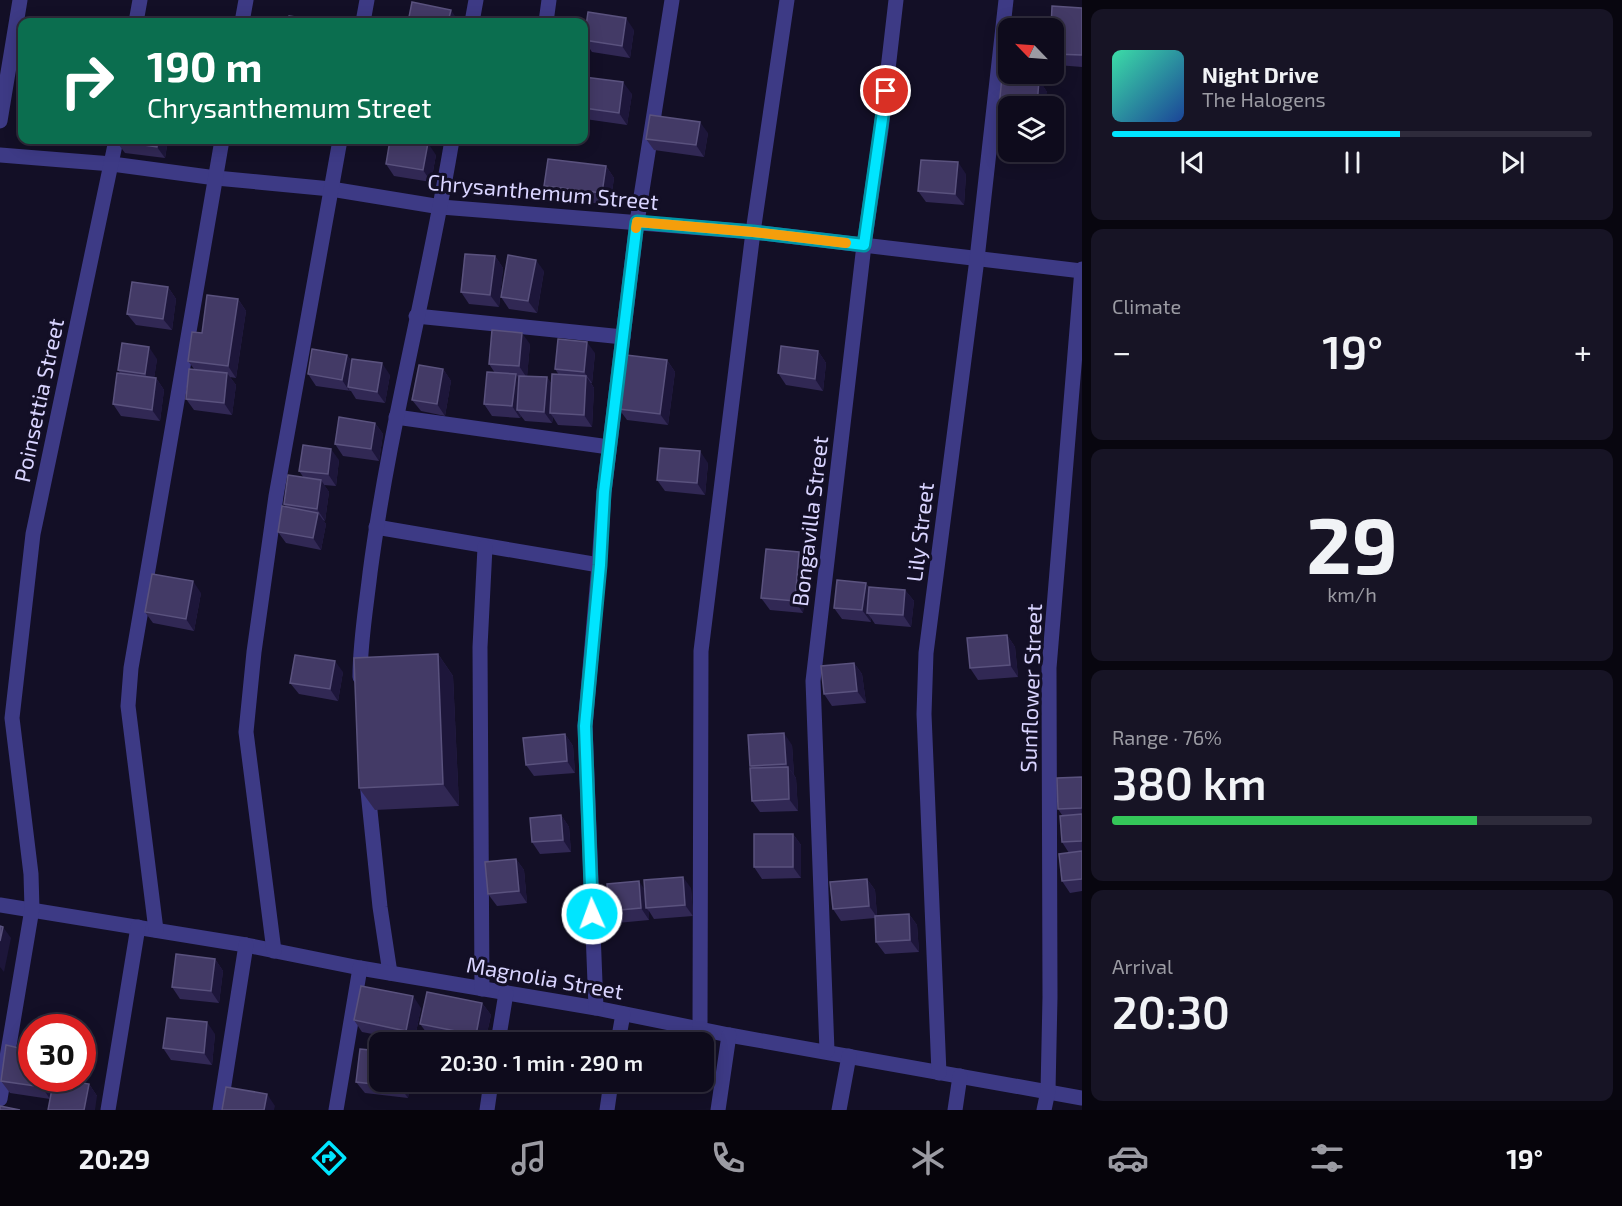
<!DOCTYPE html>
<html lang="en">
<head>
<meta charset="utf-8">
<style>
	:root { --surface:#0e0b1c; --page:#171425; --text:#f1f3f6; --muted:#9b9ba3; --line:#2e2b3b; --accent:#00e5ff }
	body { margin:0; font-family:"Exo 2",sans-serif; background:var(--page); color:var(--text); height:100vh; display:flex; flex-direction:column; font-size:22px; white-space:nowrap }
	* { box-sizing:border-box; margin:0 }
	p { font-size:20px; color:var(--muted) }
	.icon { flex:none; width:33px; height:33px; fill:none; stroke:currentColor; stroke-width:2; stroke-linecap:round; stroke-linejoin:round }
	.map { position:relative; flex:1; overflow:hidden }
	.details { display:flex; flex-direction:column; gap:9px; padding:9px; background:#08060f; width:540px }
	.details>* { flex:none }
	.hud { position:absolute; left:18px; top:18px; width:570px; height:126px; border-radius:12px; box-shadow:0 3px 15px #0003,0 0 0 2px var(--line); background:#0b6e4f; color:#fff; overflow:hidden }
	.needle { width:39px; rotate:295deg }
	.controls { position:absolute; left:998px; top:18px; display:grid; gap:12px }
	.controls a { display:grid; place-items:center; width:66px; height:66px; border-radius:12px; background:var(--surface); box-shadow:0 3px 15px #0003,0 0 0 2px var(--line); font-size:30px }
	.speed { position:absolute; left:18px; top:1014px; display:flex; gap:12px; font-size:30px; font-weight:700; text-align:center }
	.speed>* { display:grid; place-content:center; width:78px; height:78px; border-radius:50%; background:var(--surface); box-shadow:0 3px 15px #0003,0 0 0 2px var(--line); line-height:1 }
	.speed .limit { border:9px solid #d22; background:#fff; color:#111 }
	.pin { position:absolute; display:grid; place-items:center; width:51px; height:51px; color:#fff; margin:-26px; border:3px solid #fff; border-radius:50%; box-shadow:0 2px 6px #0007 }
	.me { position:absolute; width:66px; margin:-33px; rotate:358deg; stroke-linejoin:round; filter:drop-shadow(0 0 4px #0008) }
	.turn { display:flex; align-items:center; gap:21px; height:126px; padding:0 30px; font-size:27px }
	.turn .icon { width:78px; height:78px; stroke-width:2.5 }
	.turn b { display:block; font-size:42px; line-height:51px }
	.big { font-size:45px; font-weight:600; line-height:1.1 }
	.details .card { flex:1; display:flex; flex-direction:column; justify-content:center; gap:9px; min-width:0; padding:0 21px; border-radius:12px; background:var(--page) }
	.details .dial { align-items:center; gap:0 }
	.dial b { font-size:78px; line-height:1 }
	.song { display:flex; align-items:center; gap:18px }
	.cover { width:72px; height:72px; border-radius:9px; background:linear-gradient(135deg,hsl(160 70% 55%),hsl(220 70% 35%)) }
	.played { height:6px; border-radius:3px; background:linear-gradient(90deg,var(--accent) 60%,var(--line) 60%) }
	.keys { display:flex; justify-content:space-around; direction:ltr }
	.heat { display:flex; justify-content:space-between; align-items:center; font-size:33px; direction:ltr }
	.charge { height:9px; border-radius:4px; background:linear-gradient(90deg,#34c759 76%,var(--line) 0) }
	.trip { position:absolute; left:369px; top:1032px; width:345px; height:60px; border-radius:12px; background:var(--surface); box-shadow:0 3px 15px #0003,0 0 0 2px var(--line); font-weight:600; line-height:60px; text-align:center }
	.dock { display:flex; height:96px; justify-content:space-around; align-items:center; background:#06040b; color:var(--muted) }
	.dock .icon { width:42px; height:42px }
	.dock .on { color:var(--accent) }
	.dock b { font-size:27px; color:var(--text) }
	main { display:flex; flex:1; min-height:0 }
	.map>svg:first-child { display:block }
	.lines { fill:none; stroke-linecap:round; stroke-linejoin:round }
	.minor { stroke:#3d3a85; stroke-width:15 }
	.wall { fill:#312854 }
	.shaded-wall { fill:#1d163a }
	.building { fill:#433a66; stroke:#5a527e; stroke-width:1.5 }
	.route-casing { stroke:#0095a6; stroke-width:15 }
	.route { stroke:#00e5ff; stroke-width:10 }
	.slow { stroke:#f59e0b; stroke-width:10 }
	.labels { text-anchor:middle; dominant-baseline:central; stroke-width:6; stroke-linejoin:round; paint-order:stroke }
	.street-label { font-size:22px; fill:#d9d4ff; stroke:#130f26 }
</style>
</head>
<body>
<main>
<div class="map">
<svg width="1082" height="1110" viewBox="0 0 1082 1110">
	<rect width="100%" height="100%" fill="#130f26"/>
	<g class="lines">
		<g class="minor">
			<polyline points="136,22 140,0"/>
			<polyline points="242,22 246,0"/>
			<polyline points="363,22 367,0"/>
			<polyline points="472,22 476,0"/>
			<polyline points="546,22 549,0"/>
			<polyline points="0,121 20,0"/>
			<polyline points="0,155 112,164 216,178 331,189 441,207 753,232 1082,271"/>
			<polyline points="416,316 623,337"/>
			<polyline points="396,417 609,447"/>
			<polyline points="376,527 599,565"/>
			<path d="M360 677C360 642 366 608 370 573 389 427 428 285 452 140"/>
			<polyline points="367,782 380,907 390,973"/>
			<polyline points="0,905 246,945 360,968 596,1008 729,1035 1082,1098"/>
			<polyline points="156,930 128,706 131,668 222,140"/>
			<polyline points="274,951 246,732 254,652 276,496 340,140"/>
			<polyline points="482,989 480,647 485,547"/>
			<polyline points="596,1008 585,726 599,565 604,492 637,222 672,0"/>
			<polyline points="700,1029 701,651 753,232 787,0"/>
			<polyline points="498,1042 506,993"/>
			<polyline points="618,1042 623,1014"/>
			<polyline points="827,1051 813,681 864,245 881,130 896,0"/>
			<polyline points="939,1073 924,714 926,653 977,259 1006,0"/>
			<polyline points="0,1099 32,909 31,874 12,718 33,534 116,140"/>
			<polyline points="108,1110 138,927"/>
			<polyline points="220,1110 246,945"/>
			<polyline points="336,1110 360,968"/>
			<polyline points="487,1110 491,1082"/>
			<polyline points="607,1110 611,1082"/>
			<polyline points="718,1110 729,1035"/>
			<polyline points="839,1110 849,1056"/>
			<polyline points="955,1110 960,1076"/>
			<polyline points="1044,1110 1048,1091 1050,997 1049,668 1082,269"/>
		</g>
	</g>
	<g class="wall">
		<polygon points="1082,8 1082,67 1057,65 1053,59 1053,28"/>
		<polygon points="634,30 630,58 592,52 584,40"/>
		<polygon points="584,77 632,94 627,125 585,119 584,117"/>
		<polygon points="1039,80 1047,92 1008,106 1007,118 999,107"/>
		<polygon points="708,133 704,157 654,150 646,139"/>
		<polygon points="117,140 168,140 165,158 125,153 116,141"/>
		<polygon points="436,155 431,182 394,176 386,164"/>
		<polygon points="606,166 614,178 610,205 553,198 544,186"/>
		<polygon points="966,174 964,205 926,202 918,191"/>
		<polygon points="495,256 503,268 499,307 469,304 461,292"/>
		<polygon points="544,271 537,313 509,309 501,297"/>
		<polygon points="168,287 176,299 172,330 136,325 127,314"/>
		<polygon points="238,299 246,311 236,378 230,377 236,385 232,415 194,410 186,399 194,369 188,361 202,333"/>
		<polygon points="530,344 527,376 547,377 552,385 559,375 555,369 595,353 592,383 591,383 594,388 592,427 558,425 553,417 552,423 525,421 521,416 520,418 492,416 484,404 495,373 489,364"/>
		<polygon points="818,351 826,363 823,391 786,385 778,373"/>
		<polygon points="347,355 352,362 390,375 385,403 356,399 351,391 316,386 308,374"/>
		<polygon points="157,359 154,378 156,378 164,390 160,421 121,416 113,404 120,373 118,370"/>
		<polygon points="667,360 675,372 668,425 627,420 619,409"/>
		<polygon points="443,369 451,381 445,416 421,411 412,400"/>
		<polygon points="375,423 383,434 379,461 343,456 335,444"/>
		<polygon points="339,460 336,486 324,485 329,492 325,521 323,520 326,524 321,550 286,543 278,532 286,507 284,504 304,478 299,471"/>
		<polygon points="708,463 705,495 665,491 657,480"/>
		<polygon points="799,552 807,563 803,613 770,610 761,598"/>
		<polygon points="866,583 869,588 905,590 914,601 911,627 875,624 871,618 871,622 842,619 834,608"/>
		<polygon points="201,593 194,631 153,623 145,612"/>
		<polygon points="1007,635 1015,647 1018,677 978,680 970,668"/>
		<polygon points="438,654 453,676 459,806 375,810 359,788"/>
		<polygon points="854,663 862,674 866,703 832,706 824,694"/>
		<polygon points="343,672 338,701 299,694 290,683"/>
		<polygon points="565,734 573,746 575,773 534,776 526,765"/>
		<polygon points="792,745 794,775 796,778 798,811 760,812 752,801 752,768 750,766"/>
		<polygon points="1082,777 1082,891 1070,893 1062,881 1069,853 1062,842 1062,815 1058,809"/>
		<polygon points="561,815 569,827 571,852 540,854 532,842"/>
		<polygon points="793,834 801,845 801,878 762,879 754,867"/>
		<polygon points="516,859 524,870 527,903 497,906 488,894"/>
		<polygon points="867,879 875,890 877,916 909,914 917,925 919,952 885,954 876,942 875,918 841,921 833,909"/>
		<polygon points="691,888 693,916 654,919 649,911 649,920 617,923 609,911 645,889"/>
		<polygon points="215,959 223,971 219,1003 180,999 172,987"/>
		<polygon points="482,1003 491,1015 485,1042 461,1042 429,1036 420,1024"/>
		<polygon points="421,1008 414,1042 362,1032 354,1020"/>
		<polygon points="215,1034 212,1065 171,1060 163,1048"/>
		<polygon points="708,1060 703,1093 655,1085 653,1082 704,1082"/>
		<polygon points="53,1078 51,1097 89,1084 97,1096 50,1099 10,1093 1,1081"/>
		<polygon points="356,1082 410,1082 408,1098 365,1093"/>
	</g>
	<g class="shaded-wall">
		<polygon points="451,10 459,22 448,22"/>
		<polygon points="626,18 634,30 630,58 622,46"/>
		<polygon points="1039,80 1047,92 1046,106 1037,106"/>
		<polygon points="623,82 632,94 627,125 619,113"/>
		<polygon points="700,122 708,133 704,157 696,145"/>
		<polygon points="158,140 168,140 165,158 157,147"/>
		<polygon points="428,143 436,155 431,182 423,170"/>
		<polygon points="958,162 966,174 964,205 955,194"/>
		<polygon points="606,166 614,178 610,205 602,193"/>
		<polygon points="495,256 503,268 499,307 490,295"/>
		<polygon points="536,260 544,271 537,313 528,301"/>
		<polygon points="168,287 176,299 172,330 163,319"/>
		<polygon points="238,299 246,311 236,378 228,366"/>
		<polygon points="522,333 530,344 527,378 519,366"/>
		<polygon points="587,342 595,353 592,383 584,372"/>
		<polygon points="149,347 157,359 153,386 145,374"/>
		<polygon points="818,351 826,363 823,391 815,379"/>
		<polygon points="347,355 355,366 348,387 350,392 342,380"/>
		<polygon points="667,360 675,372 668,425 660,414"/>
		<polygon points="382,363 390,375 385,403 377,392"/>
		<polygon points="443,369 451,381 445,416 437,404"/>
		<polygon points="227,373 236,385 232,415 224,403"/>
		<polygon points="516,374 524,386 517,410 521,416 520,418 512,406"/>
		<polygon points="586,376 594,388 592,427 584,415"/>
		<polygon points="547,377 555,389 550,413 553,417 552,423 544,412"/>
		<polygon points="156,378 164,390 160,421 152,410"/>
		<polygon points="375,423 383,434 379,461 371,449"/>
		<polygon points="331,449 339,460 336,486 328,474"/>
		<polygon points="700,451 708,463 705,495 697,483"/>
		<polygon points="321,480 329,492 325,521 317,509"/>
		<polygon points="318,513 326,524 321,550 313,538"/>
		<polygon points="799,552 807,563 803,613 795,601"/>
		<polygon points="193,581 201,593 194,631 186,619"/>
		<polygon points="866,583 874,594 867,613 871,618 871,622 862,610"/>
		<polygon points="905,590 914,601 911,627 903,615"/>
		<polygon points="1007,635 1015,647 1018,677 1010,665"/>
		<polygon points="438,654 453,676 459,806 443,784"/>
		<polygon points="335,661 343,672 338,701 330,689"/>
		<polygon points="854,663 862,674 866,703 857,691"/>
		<polygon points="784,733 792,745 794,775 786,764"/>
		<polygon points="565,734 573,746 575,773 567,761"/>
		<polygon points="788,767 796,778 798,811 789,799"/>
		<polygon points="561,815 569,827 571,852 563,840"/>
		<polygon points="793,834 801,845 801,878 793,867"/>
		<polygon points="516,859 524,870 527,903 519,891"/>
		<polygon points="683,877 691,888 693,916 685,905"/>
		<polygon points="867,879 875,890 877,917 869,906"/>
		<polygon points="639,881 647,893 646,908 649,911 649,920 641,908"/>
		<polygon points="909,914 917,925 919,952 910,940"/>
		<polygon points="3,927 11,938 4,972 0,967 0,941"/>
		<polygon points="215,959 223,971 219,1003 211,991"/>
		<polygon points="413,996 421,1008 414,1042 406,1031"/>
		<polygon points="482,1003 491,1015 485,1042 481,1042 476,1035"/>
		<polygon points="207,1022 215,1034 212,1065 204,1053"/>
		<polygon points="704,1054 708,1060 703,1093 695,1082 704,1082"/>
		<polygon points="43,1078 53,1078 50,1099 42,1087"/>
		<polygon points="401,1082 410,1082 408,1098 400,1087"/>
		<polygon points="89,1084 97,1096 95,1110 84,1110"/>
		<polygon points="267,1094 275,1106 274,1110 264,1110"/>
	</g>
	<g class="building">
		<polygon points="412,2 451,10 448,22 408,22"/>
		<polygon points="1052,6 1082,8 1082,55 1053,54 1053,28 1051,28"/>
		<polygon points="588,12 626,18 622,46 584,40"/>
		<polygon points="289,16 329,22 288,22"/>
		<polygon points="150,19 167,22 149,22"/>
		<polygon points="584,77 623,82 619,113 584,108"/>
		<polygon points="1002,77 1039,80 1037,106 1008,106 1008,108 999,107"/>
		<polygon points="650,115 700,122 696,145 646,139"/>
		<polygon points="117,140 158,140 157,147 116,141"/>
		<polygon points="390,140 405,140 428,143 423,170 386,164"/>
		<polygon points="548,159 606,166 602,193 544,186"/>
		<polygon points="921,160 958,162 955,194 918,191"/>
		<polygon points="465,254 495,256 490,295 461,292"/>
		<polygon points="508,255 536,260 528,301 501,297"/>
		<polygon points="132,282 168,287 163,319 127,314"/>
		<polygon points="207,295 238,299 228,366 188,361 192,332 202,333"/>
		<polygon points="492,330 522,333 519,366 489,364"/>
		<polygon points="558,339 587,342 584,372 555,369"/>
		<polygon points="122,343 149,347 145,374 118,370"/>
		<polygon points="781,346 818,351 815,379 778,373"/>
		<polygon points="312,349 347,355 342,380 308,374"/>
		<polygon points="626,355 667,360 660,414 619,409"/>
		<polygon points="352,359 382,363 377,392 348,387"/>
		<polygon points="419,365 443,369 437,404 412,400"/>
		<polygon points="189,369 227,373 224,403 186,399"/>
		<polygon points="487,372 516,374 512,406 484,404"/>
		<polygon points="117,373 156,378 152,410 113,404"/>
		<polygon points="552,374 586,376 584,415 550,413"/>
		<polygon points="519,376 547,377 544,412 517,410"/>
		<polygon points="339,417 375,423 371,449 335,444"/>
		<polygon points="303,445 331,449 328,474 299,471"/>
		<polygon points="660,448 700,451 697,483 657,480"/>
		<polygon points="288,475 321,480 317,509 284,504"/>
		<polygon points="282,506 318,513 313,538 278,532"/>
		<polygon points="766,549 799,552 795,601 761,598"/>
		<polygon points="152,574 193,581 186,619 145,612"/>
		<polygon points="837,580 866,583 862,610 834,608"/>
		<polygon points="869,587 905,590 903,615 867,613"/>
		<polygon points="1007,635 1010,665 970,668 967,638"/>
		<polygon points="438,654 443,784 359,788 354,658"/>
		<polygon points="295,655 335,661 330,689 290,683"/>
		<polygon points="854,663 857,691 824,694 821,666"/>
		<polygon points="784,733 786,764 750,766 748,735"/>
		<polygon points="565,734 567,761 526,765 523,738"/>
		<polygon points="788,767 789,799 752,801 750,768"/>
		<polygon points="1082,777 1082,808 1058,809 1057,778"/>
		<polygon points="1082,814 1082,841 1062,842 1060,816"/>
		<polygon points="561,815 563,840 532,842 530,818"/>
		<rect x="754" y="834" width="39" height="33"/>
		<polygon points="1082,851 1082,879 1062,881 1059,854"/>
		<polygon points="516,859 519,891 488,894 485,862"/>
		<polygon points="683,877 685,905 646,908 644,880"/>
		<polygon points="867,879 869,906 833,909 830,882"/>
		<polygon points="639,881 641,908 609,911 607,884"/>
		<polygon points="909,914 910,940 876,942 875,916"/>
		<polygon points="0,926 3,927 0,941"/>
		<polygon points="176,954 215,959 211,991 172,987"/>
		<polygon points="361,986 413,996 406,1031 354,1020"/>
		<polygon points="427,992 482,1003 476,1035 420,1024"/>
		<polygon points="167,1018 207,1022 204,1053 163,1048"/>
		<polygon points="6,1045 32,1051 32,1078 43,1078 42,1087 1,1081"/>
		<polygon points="360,1049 380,1051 380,1082 401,1082 400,1087 356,1082"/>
		<polygon points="54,1078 89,1084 84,1110 48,1110"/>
		<polygon points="226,1087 267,1094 264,1110 222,1110"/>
		<polygon points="0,1106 20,1110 0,1110"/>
	</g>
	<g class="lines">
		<defs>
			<polyline id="route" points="592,914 585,726 600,565 604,492 637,222 753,232 864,245 886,91"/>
		</defs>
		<use href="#route" class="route-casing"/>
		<use href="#route" class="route"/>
		<polyline class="slow" points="636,228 637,222 753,232 846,243"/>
	</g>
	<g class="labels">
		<g class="street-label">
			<text transform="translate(543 191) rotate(5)">Chrysanthemum Street</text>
			<text transform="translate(38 400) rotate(-78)">Poinsettia Street</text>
			<text transform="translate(809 521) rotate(-83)">Bongavilla Street</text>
			<text transform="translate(919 532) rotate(-83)">Lily Street</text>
			<text transform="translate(1030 688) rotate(-88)">Sunflower Street</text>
			<text transform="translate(545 977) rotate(10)">Magnolia Street</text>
		</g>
	</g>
</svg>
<div class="controls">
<a><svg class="needle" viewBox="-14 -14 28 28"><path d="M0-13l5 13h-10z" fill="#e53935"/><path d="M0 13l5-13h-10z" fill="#9b9ba3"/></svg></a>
<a><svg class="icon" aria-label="layers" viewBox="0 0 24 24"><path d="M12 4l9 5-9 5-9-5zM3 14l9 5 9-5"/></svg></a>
</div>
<div class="speed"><div class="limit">30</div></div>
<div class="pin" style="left:886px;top:91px;background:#d93025"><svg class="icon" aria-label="arrive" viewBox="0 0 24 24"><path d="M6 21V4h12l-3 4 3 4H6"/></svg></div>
<svg class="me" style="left:592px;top:914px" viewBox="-20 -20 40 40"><circle r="17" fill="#00e5ff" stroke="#fff" stroke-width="3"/><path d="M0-11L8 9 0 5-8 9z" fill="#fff"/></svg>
<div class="trip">20:30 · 1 min · 290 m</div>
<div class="hud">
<div class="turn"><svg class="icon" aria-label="right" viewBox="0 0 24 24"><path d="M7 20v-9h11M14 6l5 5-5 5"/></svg><div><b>190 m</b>Chrysanthemum Street</div></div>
</div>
</div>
<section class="details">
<div class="card">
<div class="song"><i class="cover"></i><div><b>Night Drive</b><p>The Halogens</p></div></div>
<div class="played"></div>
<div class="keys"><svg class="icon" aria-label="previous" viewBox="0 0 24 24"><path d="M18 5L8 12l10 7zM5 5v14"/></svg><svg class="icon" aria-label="pause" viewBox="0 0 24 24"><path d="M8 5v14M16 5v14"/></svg><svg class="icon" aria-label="next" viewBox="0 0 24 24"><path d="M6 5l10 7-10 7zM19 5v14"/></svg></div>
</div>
<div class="card"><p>Climate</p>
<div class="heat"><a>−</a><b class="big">19°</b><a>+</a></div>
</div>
<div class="card dial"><b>29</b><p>km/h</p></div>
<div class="card"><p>Range · 76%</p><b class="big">380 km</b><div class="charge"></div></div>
<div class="card"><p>Arrival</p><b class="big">20:30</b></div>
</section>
</main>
<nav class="dock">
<b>20:29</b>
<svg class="icon on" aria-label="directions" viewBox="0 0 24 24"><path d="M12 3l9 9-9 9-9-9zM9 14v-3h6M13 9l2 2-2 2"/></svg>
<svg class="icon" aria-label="music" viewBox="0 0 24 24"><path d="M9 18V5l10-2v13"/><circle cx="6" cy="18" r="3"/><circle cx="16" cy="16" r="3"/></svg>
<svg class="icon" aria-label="phone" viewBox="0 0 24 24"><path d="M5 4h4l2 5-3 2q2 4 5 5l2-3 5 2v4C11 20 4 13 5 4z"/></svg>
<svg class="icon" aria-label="climate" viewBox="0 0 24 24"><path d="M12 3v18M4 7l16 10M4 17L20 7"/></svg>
<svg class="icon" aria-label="car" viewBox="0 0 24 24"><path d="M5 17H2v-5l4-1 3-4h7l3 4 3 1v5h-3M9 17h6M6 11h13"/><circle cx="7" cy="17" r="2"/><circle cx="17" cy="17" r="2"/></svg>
<svg class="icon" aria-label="filters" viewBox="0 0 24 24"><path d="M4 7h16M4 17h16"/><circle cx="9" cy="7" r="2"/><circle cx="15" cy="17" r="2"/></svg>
<b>19°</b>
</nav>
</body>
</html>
